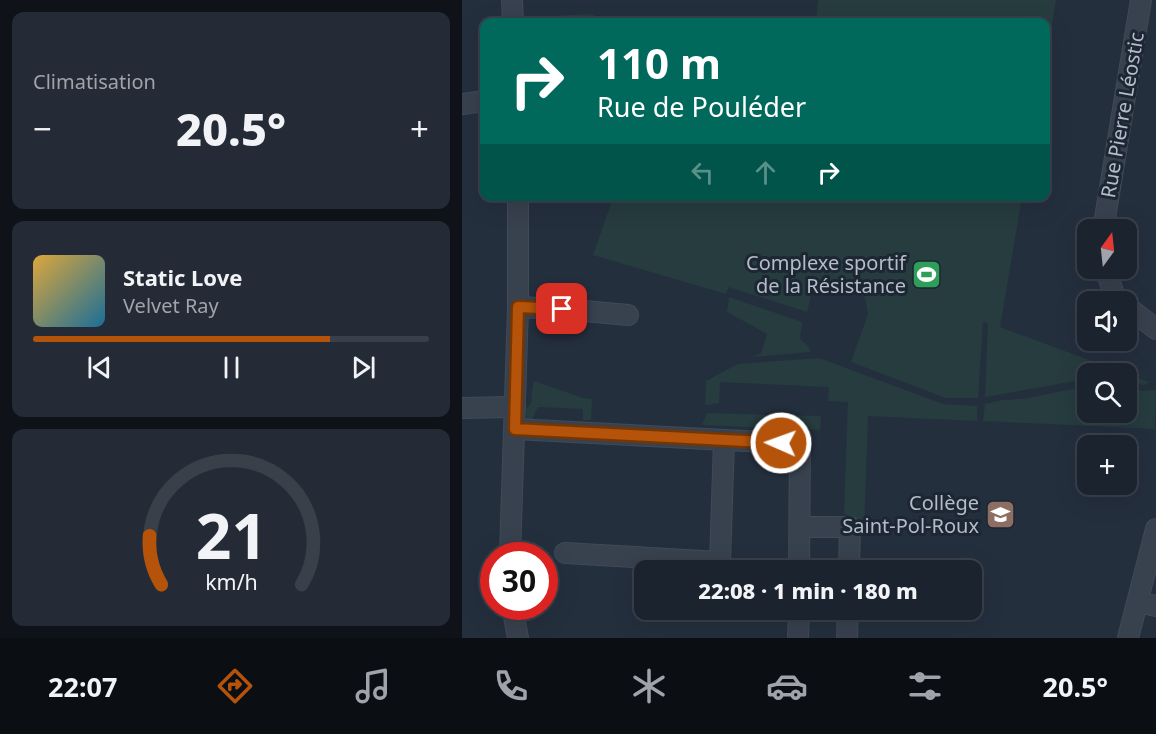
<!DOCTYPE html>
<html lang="fr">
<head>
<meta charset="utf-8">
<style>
	:root { --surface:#1b232e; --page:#242b36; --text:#f1f3f6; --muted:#a0a4aa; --line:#39404a; --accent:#b45309 }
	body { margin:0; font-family:"Noto Sans",sans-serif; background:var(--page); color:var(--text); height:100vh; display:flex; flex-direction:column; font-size:22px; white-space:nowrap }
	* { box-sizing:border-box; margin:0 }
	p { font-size:20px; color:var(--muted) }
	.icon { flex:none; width:33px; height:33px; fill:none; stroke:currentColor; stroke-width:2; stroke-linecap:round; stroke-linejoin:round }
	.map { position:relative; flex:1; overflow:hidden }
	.side { display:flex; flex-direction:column; gap:12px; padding:12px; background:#0f1319; width:462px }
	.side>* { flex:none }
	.hud { position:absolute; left:18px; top:18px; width:570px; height:183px; border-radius:12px; box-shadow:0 6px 24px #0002,0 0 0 2px var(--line); background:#00695c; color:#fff; overflow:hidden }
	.needle { width:39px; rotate:15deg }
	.fabs { position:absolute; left:615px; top:219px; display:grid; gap:12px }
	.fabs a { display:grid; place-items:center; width:60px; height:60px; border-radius:12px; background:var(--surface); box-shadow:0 6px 24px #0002,0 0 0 2px var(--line); font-size:30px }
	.speed { position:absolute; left:18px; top:542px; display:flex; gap:12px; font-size:30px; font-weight:700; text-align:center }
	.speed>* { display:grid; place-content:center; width:78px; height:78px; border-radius:50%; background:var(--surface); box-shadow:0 6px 24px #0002,0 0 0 2px var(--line); line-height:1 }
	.speed .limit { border:9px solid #d22; background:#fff; color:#111 }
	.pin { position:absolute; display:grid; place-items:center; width:51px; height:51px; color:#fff; margin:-26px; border-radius:12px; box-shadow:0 3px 9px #0006 }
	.me { position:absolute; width:66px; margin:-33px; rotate:272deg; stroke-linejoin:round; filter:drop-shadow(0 0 4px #0008) }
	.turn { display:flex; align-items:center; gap:21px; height:126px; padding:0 18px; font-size:27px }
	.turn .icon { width:78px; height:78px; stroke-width:2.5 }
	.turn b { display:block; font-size:42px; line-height:51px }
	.lanes { display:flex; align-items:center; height:57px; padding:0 18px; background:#0003; justify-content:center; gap:30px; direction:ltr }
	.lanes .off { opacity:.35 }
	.big { font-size:45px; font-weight:800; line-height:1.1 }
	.side .tile { flex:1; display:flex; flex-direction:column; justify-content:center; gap:9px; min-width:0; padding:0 21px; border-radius:12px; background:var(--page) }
	.side .dial { align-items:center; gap:0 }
	.dial svg { height:156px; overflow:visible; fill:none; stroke:var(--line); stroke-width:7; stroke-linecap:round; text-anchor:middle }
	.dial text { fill:var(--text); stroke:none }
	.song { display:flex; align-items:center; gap:18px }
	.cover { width:72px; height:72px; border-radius:9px; background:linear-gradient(135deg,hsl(40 70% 55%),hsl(200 70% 35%)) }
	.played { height:6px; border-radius:3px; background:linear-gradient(90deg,var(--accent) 75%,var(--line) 75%) }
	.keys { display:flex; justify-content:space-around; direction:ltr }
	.heat { display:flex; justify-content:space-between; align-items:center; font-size:33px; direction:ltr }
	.trip { position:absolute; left:172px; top:560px; width:348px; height:60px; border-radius:12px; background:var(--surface); box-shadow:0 6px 24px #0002,0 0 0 2px var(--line); font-weight:800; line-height:60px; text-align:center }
	.dock { display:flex; height:96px; justify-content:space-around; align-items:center; background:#0b0e12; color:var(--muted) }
	.dock .icon { width:42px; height:42px }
	.dock .on { color:var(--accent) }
	.dock b { font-size:27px; color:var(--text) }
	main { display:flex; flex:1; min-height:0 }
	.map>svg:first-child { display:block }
	.green { fill:#263c3f }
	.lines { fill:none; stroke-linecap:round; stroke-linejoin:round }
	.minor-casing { stroke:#414a57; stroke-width:22 }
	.minor { stroke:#38414e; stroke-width:20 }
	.route-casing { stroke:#753606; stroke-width:15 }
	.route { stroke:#b45309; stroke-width:10 }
	.labels { text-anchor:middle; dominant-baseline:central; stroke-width:6; stroke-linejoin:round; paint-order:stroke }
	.street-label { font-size:20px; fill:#b4bcc9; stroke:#1d2633 }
	.poi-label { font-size:20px; fill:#b4bcc9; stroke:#1d2633; text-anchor:end }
</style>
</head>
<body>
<main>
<section class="side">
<div class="tile"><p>Climatisation</p>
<div class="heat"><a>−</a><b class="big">20.5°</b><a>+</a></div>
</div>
<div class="tile">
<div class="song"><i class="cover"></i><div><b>Static Love</b><p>Velvet Ray</p></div></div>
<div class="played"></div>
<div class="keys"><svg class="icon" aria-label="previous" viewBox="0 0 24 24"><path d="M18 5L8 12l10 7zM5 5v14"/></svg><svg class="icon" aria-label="pause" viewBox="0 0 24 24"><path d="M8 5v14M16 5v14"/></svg><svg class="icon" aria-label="next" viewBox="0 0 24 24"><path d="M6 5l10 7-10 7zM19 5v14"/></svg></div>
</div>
<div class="tile dial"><svg viewBox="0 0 100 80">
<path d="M14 69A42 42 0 1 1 86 69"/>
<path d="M14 69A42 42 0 0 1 8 44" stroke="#b45309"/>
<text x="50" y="56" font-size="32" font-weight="700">21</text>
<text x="50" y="72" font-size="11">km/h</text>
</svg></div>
</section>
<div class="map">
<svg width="694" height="638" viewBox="0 0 694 638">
	<rect width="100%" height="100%" fill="#242f3e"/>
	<g class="green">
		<polygon points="356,0 594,0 584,60 584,22 354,22"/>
		<polygon points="125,14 132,15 137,22 71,22 71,17"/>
		<polygon points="138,197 560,197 538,327 687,382 683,385 665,382 664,374 626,374 625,379 523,397 526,324 521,321 516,398 484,398 389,362 406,314 403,297 362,282 351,288 345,312 267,287 264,294 131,255 151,198"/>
		<polygon points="267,297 340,322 338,339 347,347 348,352 291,357 299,353 305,334 265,312"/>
		<polygon points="357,358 481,404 515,406 515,421 406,416 402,528 392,518 382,514 386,402 366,401 367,387 258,382 257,403 243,405 244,381 276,364"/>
		<polygon points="72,381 121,398 130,399 129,420 121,420 121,409 76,407 70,419 65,419 64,410 69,403 70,392"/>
		<polygon points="625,386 626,412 664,412 665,388 680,391 694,390 693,429 521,421 523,404 540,400 561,399"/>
		<polygon points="245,413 306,415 306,428 240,425"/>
		<polygon points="314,415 359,416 358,430 315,428"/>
	</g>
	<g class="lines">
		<defs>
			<g id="minor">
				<polyline points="50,0 51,22"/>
				<polyline points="0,104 22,101"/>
				<polyline points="641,230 679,0"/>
				<polyline points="643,268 653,297 659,302"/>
				<polyline points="664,306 694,329"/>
				<polyline points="56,307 101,309 166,315"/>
				<polyline points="0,408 53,407"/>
				<polyline points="53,429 338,444 337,570"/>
				<polyline points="338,527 388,527 387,570"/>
				<polyline points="103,553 258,562 262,441"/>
				<polyline points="48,555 56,307 56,196"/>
				<polyline points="676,602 694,606"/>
				<polyline points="50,606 56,638"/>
				<polyline points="336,638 337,609"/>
				<polyline points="385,638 386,609"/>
				<polyline points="666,638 694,529"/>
			</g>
		</defs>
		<use href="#minor" class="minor-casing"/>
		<use href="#minor" class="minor"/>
	</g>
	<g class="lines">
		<defs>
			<polyline id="route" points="100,309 56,307 53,429 319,443"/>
		</defs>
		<use href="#route" class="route-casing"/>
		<use href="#route" class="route"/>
	</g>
	<defs>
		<symbol id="stadium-square" viewBox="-11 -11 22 22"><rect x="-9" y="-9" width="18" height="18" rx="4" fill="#2e9e5b" stroke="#1d2633"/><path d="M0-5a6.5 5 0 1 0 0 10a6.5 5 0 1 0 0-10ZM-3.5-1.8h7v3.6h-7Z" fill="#fff"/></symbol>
		<symbol id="school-square" viewBox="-11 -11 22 22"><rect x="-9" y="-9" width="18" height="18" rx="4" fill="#8d6e63" stroke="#1d2633"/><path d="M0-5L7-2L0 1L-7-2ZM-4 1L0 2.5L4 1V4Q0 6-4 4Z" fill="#fff"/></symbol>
	</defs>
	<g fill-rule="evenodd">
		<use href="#stadium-square" x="448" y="258" width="33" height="33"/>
		<use href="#school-square" x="522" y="498" width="33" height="33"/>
	</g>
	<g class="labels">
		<g class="street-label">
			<text transform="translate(660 115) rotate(-80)">Rue Pierre Léostic</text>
		</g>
		<g class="poi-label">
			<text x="444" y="262">Complexe sportif<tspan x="444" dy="23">de la Résistance</tspan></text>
			<text x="517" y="502">Collège<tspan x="517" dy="23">Saint-Pol-Roux</tspan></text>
		</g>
	</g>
</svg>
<div class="fabs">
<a><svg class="needle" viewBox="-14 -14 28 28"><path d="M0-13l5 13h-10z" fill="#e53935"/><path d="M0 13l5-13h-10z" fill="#a0a4aa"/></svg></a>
<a><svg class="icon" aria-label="sound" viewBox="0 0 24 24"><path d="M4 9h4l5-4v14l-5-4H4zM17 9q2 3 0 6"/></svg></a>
<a><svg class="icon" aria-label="search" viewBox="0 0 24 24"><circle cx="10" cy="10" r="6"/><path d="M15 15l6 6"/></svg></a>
<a>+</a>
</div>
<div class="speed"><div class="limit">30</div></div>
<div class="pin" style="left:100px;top:309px;background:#d93025"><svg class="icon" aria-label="arrive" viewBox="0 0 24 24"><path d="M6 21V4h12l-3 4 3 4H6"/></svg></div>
<svg class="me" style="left:319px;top:443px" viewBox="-20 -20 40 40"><circle r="17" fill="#b45309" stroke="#fff" stroke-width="3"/><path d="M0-11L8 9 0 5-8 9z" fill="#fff"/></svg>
<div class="trip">22:08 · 1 min · 180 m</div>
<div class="hud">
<div class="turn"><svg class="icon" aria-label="right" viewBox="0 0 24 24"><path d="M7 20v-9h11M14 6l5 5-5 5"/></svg><div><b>110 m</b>Rue de Pouléder</div></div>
<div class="lanes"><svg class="icon off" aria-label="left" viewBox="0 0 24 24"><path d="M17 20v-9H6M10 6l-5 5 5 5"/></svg><svg class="icon off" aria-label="ahead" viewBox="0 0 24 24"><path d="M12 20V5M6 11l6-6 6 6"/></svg><svg class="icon" aria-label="right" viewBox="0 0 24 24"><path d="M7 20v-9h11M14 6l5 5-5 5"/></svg></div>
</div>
</div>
</main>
<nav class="dock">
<b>22:07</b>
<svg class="icon on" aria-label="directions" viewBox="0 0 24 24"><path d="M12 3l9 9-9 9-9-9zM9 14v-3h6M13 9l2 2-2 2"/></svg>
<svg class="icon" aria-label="music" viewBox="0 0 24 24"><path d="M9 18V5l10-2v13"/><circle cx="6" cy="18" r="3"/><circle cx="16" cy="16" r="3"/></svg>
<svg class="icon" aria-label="phone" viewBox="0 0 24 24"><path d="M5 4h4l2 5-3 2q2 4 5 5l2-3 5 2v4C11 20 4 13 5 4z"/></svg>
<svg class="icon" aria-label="climate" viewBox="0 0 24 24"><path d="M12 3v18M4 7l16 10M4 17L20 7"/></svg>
<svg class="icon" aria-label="car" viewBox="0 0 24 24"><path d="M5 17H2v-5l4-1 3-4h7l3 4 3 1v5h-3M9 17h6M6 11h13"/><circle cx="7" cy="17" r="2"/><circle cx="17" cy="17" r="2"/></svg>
<svg class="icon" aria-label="filters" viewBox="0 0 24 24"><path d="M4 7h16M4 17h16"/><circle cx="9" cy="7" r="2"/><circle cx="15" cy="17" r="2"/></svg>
<b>20.5°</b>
</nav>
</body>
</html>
